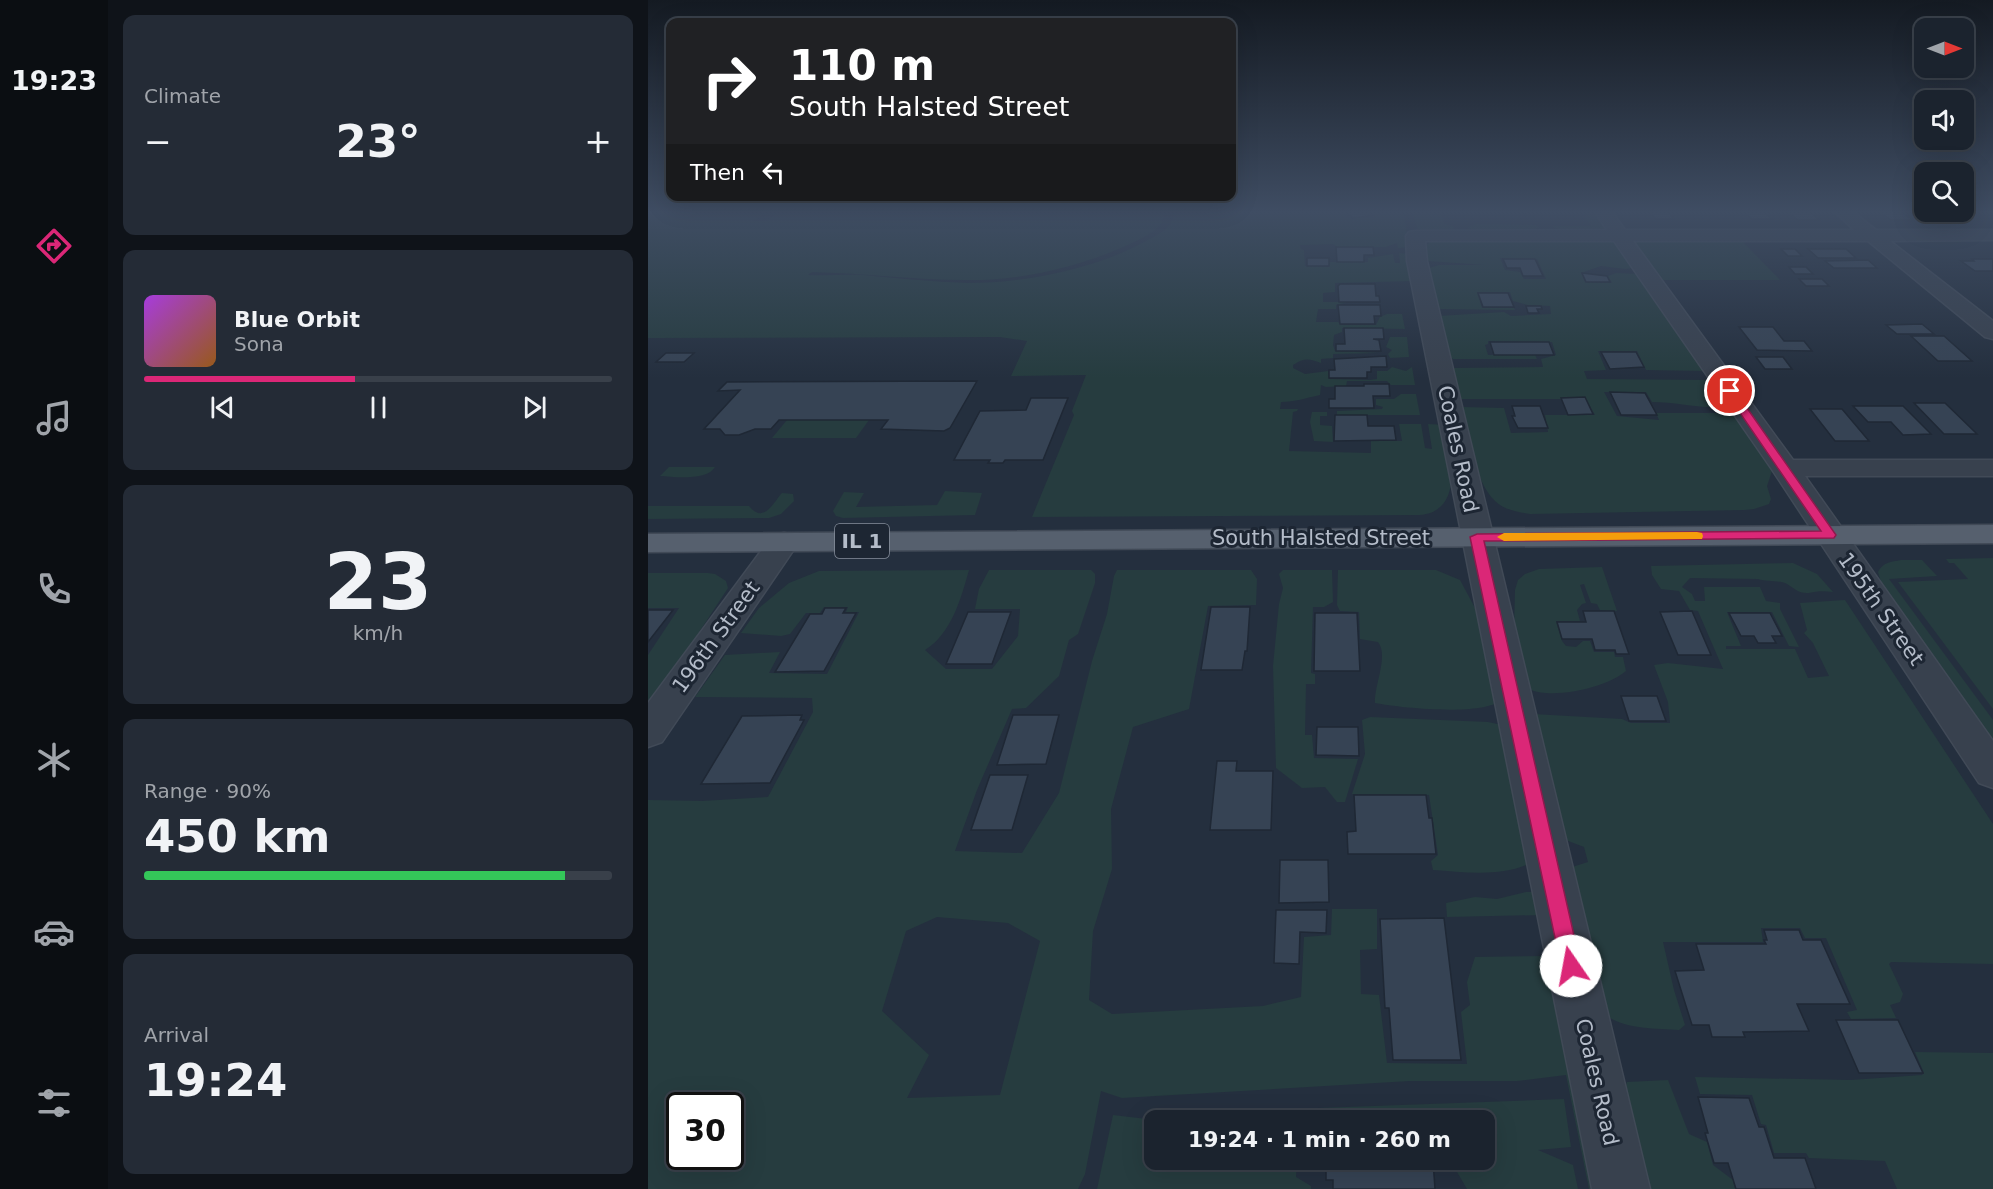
<!DOCTYPE html>
<html lang="en">
<head>
<meta charset="utf-8">
<style>
	:root { --surface:#1b232e; --page:#242b36; --text:#f1f3f6; --muted:#a0a4aa; --line:#39404a; --accent:#db2777 }
	body { margin:0; font-family:"DejaVu Sans",sans-serif; background:var(--page); color:var(--text); height:100vh; display:flex; flex-direction:column; font-size:22px; white-space:nowrap }
	* { box-sizing:border-box; margin:0 }
	p { font-size:20px; color:var(--muted) }
	.icon { flex:none; width:33px; height:33px; fill:none; stroke:currentColor; stroke-width:2; stroke-linecap:round; stroke-linejoin:round }
	.map { position:relative; flex:1; overflow:hidden }
	.sheet { display:flex; flex-direction:column; gap:15px; padding:15px; background:#0f1319; width:540px }
	.sheet>* { flex:none }
	.banner { position:absolute; left:18px; top:18px; width:570px; height:183px; border-radius:12px; box-shadow:0 6px 24px #0002,0 0 0 2px var(--line); background:#202124; color:#fff; overflow:hidden }
	.needle { width:39px; rotate:90deg }
	.buttons { position:absolute; left:1266px; top:18px; display:grid; gap:12px }
	.buttons a { display:grid; place-items:center; width:60px; height:60px; border-radius:12px; background:var(--surface); box-shadow:0 6px 24px #0002,0 0 0 2px var(--line); font-size:30px }
	.speed { position:absolute; left:18px; top:1092px; display:flex; gap:12px; font-size:30px; font-weight:700; text-align:center }
	.speed>* { display:grid; place-content:center; width:78px; height:78px; border-radius:50%; background:var(--surface); box-shadow:0 6px 24px #0002,0 0 0 2px var(--line); line-height:1 }
	.speed .limit { border:3px solid #111; border-radius:9px; background:#fff; color:#111 }
	.pin { position:absolute; display:grid; place-items:center; width:51px; height:51px; color:#fff; margin:-26px; border:3px solid #fff; border-radius:50%; box-shadow:0 2px 6px #0007 }
	.me { position:absolute; width:66px; margin:-33px; rotate:348deg; stroke-linejoin:round; filter:drop-shadow(0 0 4px #0008) }
	.turn { display:flex; align-items:center; gap:21px; height:126px; padding:0 24px; font-size:27px }
	.turn .icon { width:78px; height:78px; stroke-width:2.5 }
	.turn b { display:block; font-size:42px; line-height:51px }
	.then { display:flex; align-items:center; height:57px; padding:0 24px; background:#0003; gap:12px; font-size:22px }
	.big { font-size:45px; font-weight:600; line-height:1.1 }
	.sheet .widget { flex:1; display:flex; flex-direction:column; justify-content:center; gap:9px; min-width:0; padding:0 21px; border-radius:12px; background:var(--page) }
	.sheet .dial { align-items:center; gap:0 }
	.dial b { font-size:78px; line-height:1 }
	.song { display:flex; align-items:center; gap:18px }
	.cover { width:72px; height:72px; border-radius:9px; background:linear-gradient(135deg,hsl(280 70% 55%),hsl(30 70% 35%)) }
	.played { height:6px; border-radius:3px; background:linear-gradient(90deg,var(--accent) 45%,var(--line) 45%) }
	.keys { display:flex; justify-content:space-around; direction:ltr }
	.heat { display:flex; justify-content:space-between; align-items:center; font-size:33px; direction:ltr }
	.charge { height:9px; border-radius:4px; background:linear-gradient(90deg,#34c759 90%,var(--line) 0) }
	.trip { position:absolute; left:496px; top:1110px; width:351px; height:60px; border-radius:12px; background:var(--surface); box-shadow:0 6px 24px #0002,0 0 0 2px var(--line); font-weight:600; line-height:60px; text-align:center }
	main { display:flex; flex:1; min-height:0 }
	.tab-bar { display:flex; flex-direction:column; width:108px; justify-content:space-around; align-items:center; background:#0b0e12; color:var(--muted) }
	.tab-bar .icon { width:42px; height:42px }
	.tab-bar .on { color:var(--accent) }
	.tab-bar b { font-size:27px; color:var(--text) }
	.map>svg:first-child { display:block }
	.green { fill:#263c3f; fill-rule:evenodd }
	.building { fill:#364354; stroke:#1f2835; stroke-width:1.5 }
	.lines { fill:none; stroke-linecap:round; stroke-linejoin:round }
	.minor-casing { stroke:#414a57; stroke-width:3 }
	.primary-casing { stroke:#414a57; stroke-width:3 }
	.minor { fill:#38414e; fill-rule:evenodd }
	.primary { fill:#56606e; fill-rule:evenodd }
	.route { fill:#db2777; stroke:#8e194d; stroke-width:1.5 }
	.slow { fill:#f59e0b }
	.labels { text-anchor:middle; dominant-baseline:central; stroke-width:6; stroke-linejoin:round; paint-order:stroke }
	.shield { fill:#1d2633; stroke:#878f9c; stroke-width:1.5 }
	.shield-label { font-size:20px; font-weight:bold; fill:#b4bcc9 }
	.street-label { font-size:21px; fill:#b4bcc9; stroke:#1d2633 }
</style>
</head>
<body>
<main>
<nav class="tab-bar">
<b>19:23</b>
<svg class="icon on" aria-label="directions" viewBox="0 0 24 24"><path d="M12 3l9 9-9 9-9-9zM9 14v-3h6M13 9l2 2-2 2"/></svg>
<svg class="icon" aria-label="music" viewBox="0 0 24 24"><path d="M9 18V5l10-2v13"/><circle cx="6" cy="18" r="3"/><circle cx="16" cy="16" r="3"/></svg>
<svg class="icon" aria-label="phone" viewBox="0 0 24 24"><path d="M5 4h4l2 5-3 2q2 4 5 5l2-3 5 2v4C11 20 4 13 5 4z"/></svg>
<svg class="icon" aria-label="climate" viewBox="0 0 24 24"><path d="M12 3v18M4 7l16 10M4 17L20 7"/></svg>
<svg class="icon" aria-label="car" viewBox="0 0 24 24"><path d="M5 17H2v-5l4-1 3-4h7l3 4 3 1v5h-3M9 17h6M6 11h13"/><circle cx="7" cy="17" r="2"/><circle cx="17" cy="17" r="2"/></svg>
<svg class="icon" aria-label="filters" viewBox="0 0 24 24"><path d="M4 7h16M4 17h16"/><circle cx="9" cy="7" r="2"/><circle cx="15" cy="17" r="2"/></svg>
</nav>
<section class="sheet">
<div class="widget"><p>Climate</p>
<div class="heat"><a>−</a><b class="big">23°</b><a>+</a></div>
</div>
<div class="widget">
<div class="song"><i class="cover"></i><div><b>Blue Orbit</b><p>Sona</p></div></div>
<div class="played"></div>
<div class="keys"><svg class="icon" aria-label="previous" viewBox="0 0 24 24"><path d="M18 5L8 12l10 7zM5 5v14"/></svg><svg class="icon" aria-label="pause" viewBox="0 0 24 24"><path d="M8 5v14M16 5v14"/></svg><svg class="icon" aria-label="next" viewBox="0 0 24 24"><path d="M6 5l10 7-10 7zM19 5v14"/></svg></div>
</div>
<div class="widget dial"><b>23</b><p>km/h</p></div>
<div class="widget"><p>Range · 90%</p><b class="big">450 km</b><div class="charge"></div></div>
<div class="widget"><p>Arrival</p><b class="big">19:24</b></div>
</section>
<div class="map">
<svg width="1345" height="1189" viewBox="0 0 1345 1189">
	<rect width="100%" height="100%" fill="#242f3e"/>
	<g class="green">
		<path d="M0 212H117L106 221H118L130 212H516C517 228 498 236 486 242 436 266 374 281 318 280 267 280 215 273 164 272L160 275C178 276 197 274 215 275 250 278 285 282 320 283 376 283 447 269 496 242 509 235 526 228 526 212H697L700 218H727V212H754L756 215 761 247 750 248 749 243 738 247H689L685 244 652 245 653 249 656 250 657 266 681 267 682 262H720V258L745 254 747 263H752L751 253 763 254 768 281 687 283V292L675 293V302H700L688 305V309H670L668 322H690L693 325H728L732 317 739 314H754L757 329 694 328V332L686 335 685 345 687 351 731 353 685 354V358L673 359V363C660 358 656 358 645 365V368L657 374 680 371 681 379 722 380 729 379V371H739L744 367 758 371 764 367 767 385H743L739 381H699L698 386 678 387 673 385 672 395C658 398 647 402 633 402L632 409H650L649 411 645 412 641 451 723 453V441H754L751 424H773L777 448 784 449 780 424 798 425C802 455 817 511 772 515L384 517 426 415 424 411 438 375 363 376 379 341 352 337 0 338Z"/>
		<path d="M763 212H793L796 224 805 226 806 228C798 234 778 233 770 229Z"/>
		<polygon points="935,212 946,212 958,229 914,231 904,226 943,226"/>
		<polygon points="828,224 888,225 891,227 882,232 827,232 820,227"/>
		<path d="M964 238 986 268 977 269 953 266 933 273 937 282 964 283 960 276 968 273 991 274 1057 371 998 370 989 351H950L958 370 936 371 939 379 1064 380 1081 406C1054 410 1030 402 1004 402L998 392H956L969 416 1011 420 1008 413H1087L1124 471 1119 486 1123 499 1121 504 1106 509 1096 510 882 514C870 512 856 510 847 501 827 482 819 434 814 407L856 408 863 433 900 432 897 415H947L938 399H813L805 368 895 367 893 359 908 355 904 342 840 341V344L837 345 840 355H887L889 359H805L802 357 790 316 856 312 863 316 903 314 902 306 880 305 865 301 862 292H829L834 308H866L867 310 792 309 787 306 781 268 791 265H836L780 261 777 252 778 245 785 240ZM852 258 889 259 898 279H876L872 272 857 270Z"/>
		<polygon points="986,241 1094,241 1132,280 1014,280"/>
		<polygon points="742,337 759,337 761,357 742,358 740,354 744,350 738,347"/>
		<polygon points="753,394 768,394 772,415 689,415 689,411 734,409 735,407 728,405 728,399 746,399"/>
		<polygon points="664,412 679,412 679,416 672,416 672,425 684,426 685,442 666,441 662,422"/>
		<polygon points="139,420 221,420 208,438 124,438"/>
		<path d="M21 467H67C59 481 26 477 12 476Z"/>
		<polygon points="297,491 334,493 327,515 195,518 188,516 185,511 196,492 216,493 208,507 289,505"/>
		<path d="M134 493 145 494 146 501 133 514 121 518 0 519V506H101C103 508 105 511 108 512 119 518 128 499 134 493Z"/>
		<polygon points="1345,558 1345,709 1250,582 1320,579 1306,563 1301,563 1298,559"/>
		<path d="M1253 560H1274L1289 576 1241 579 1345 720V740L1233 582 1230 572C1235 562 1243 562 1253 560Z"/>
		<path d="M1145 563 1169 574 1185 592C1176 591 1169 591 1161 593 1151 594 1146 588 1139 584 1131 580 1119 582 1110 579L1042 578 1034 587 1044 594 1047 601H1057L1056 587H1112L1118 601 1132 603V609L1151 647 1141 646 1124 612H1079L1093 646H1078V649H1147L1160 678 1181 676 1165 643 1156 633 1159 630 1152 603 1197 600 1345 824V964L1243 962 1241 964 1255 994 1252 1002 1242 1005 1248 1018 1203 1019 1199 1012 1209 1010 1178 938H1157L1152 928H1113L1115 942H1015L1026 990 1037 1025 1031 1030C1009 1028 975 1030 957 1014L921 868 940 862 936 847 915 839 885 714 974 719 983 723H1022L1020 702 1006 665 1020 663 1075 669 1050 611 1042 610 1031 591 1013 589 1004 575 1003 566Z"/>
		<path d="M954 567 969 611 952 610 949 604 943 603 936 584 932 585 938 603 934 604 929 610 932 621H908L914 641 918 646 928 647 935 641H942L946 652H966L967 657H975L978 671C958 688 904 700 881 689L866 631 867 590 870 580 877 574 891 569Z"/>
		<path d="M321 570C313 599 303 634 277 650L298 669H344L370 636 372 609H327L331 589 341 570H443L447 574V583L430 634 421 640 411 676 378 708 364 709 329 790 307 851 374 853 411 793 444 661 459 614 466 576 469 570H603L609 579 608 605 560 606 541 709 485 727 463 809 464 869 445 931 441 1000 464 1014 615 1006 653 997 656 937 683 935 684 909H729V949L712 950 713 994 731 995 739 1063 819 1064 813 1012 822 1005 819 982 827 957 899 956 955 1189H941L918 1075 869 1081H762L474 1098 453 1091 437 1174 430 1189H0V800L54 801 120 797 165 712 164 698 47 697 77 655 132 652 121 673 179 674 211 612H198L200 607H176L172 613H158L142 634 133 636 93 633 111 608 141 583 171 571ZM289 917 360 923 392 941 352 1095 259 1098 281 1055 234 1011 258 931ZM32 1106H82V1156H32Z"/>
		<polygon points="635,570 684,570 685,602 676,607 665,607 663,673 667,674 667,684 658,684 657,735 664,735 666,758 710,759 697,802 689,802 677,787 654,788 628,768 625,666 631,604 635,588 631,574"/>
		<path d="M690 570H788L812 580 834 621 852 701C832 716 753 708 727 703 726 685 741 656 730 642L712 639 711 612 692 611 689 605Z"/>
		<polygon points="0,573 60,573 67,574 78,581 80,588 0,710 0,655 31,608 0,608"/>
		<path d="M722 717 840 722 854 725 886 861C858 878 816 872 785 870L783 861 790 855 781 795 704 794 717 754 714 720Z"/>
		<polygon points="878,892 888,892 894,915 799,917 798,903 827,897 849,899"/>
		<polygon points="1267,1052 1345,1053 1345,1189 1249,1189 1237,1161 1161,1158 1158,1153 1126,1153 1118,1125 1113,1124 1104,1095 1052,1094 1047,1077 1203,1080 1274,1075 1276,1073"/>
		<polygon points="1020,1080 1041,1134 1059,1142 1065,1165 1085,1180 1087,1189 996,1189 976,1090 979,1082"/>
		<polygon points="916,1099 923,1147 890,1150 925,1165 930,1189 819,1189 802,1160 837,1160 837,1120 737,1120 737,1118 676,1116 675,1120 507,1120 507,1160 649,1160 648,1177 663,1186 663,1189 449,1189 465,1115 499,1119 535,1113"/>
	</g>
	<g class="building">
		<polygon points="702,212 721,212 721,216 704,218"/>
		<polygon points="1002,212 1020,212 1026,219 1008,219"/>
		<polygon points="1096,212 1115,212 1124,219 1104,219"/>
		<polygon points="1140,212 1162,212 1171,220 1150,220"/>
		<polygon points="1232,212 1254,212 1265,220 1243,220"/>
		<polygon points="1276,212 1298,212 1310,220 1288,220"/>
		<polygon points="688,247 725,247 726,255 716,255 716,262 689,262"/>
		<polygon points="1133,249 1147,249 1154,256 1140,256"/>
		<polygon points="1160,249 1198,249 1208,258 1170,258"/>
		<rect x="659" y="258" width="22" height="8"/>
		<polygon points="855,259 887,259 895,276 875,276 872,268 859,268"/>
		<polygon points="1324,259 1345,259 1345,271 1327,271 1313,261 1326,261"/>
		<polygon points="1220,260 1229,268 1186,268 1177,261"/>
		<polygon points="1141,267 1158,267 1165,274 1147,274"/>
		<polygon points="934,273 959,276 962,282 938,282"/>
		<polygon points="1151,279 1174,279 1181,286 1158,286"/>
		<polygon points="692,284 727,284 728,296 731,296 732,302 691,302 690,286"/>
		<polygon points="830,293 860,293 866,307 835,307"/>
		<polygon points="690,305 732,305 733,316 726,316 727,324 692,324"/>
		<polygon points="878,306 893,306 894,309 889,309 891,313 880,313"/>
		<polygon points="1274,324 1286,334 1249,334 1238,325"/>
		<polygon points="1091,327 1125,327 1136,341 1156,341 1164,351 1109,350"/>
		<polygon points="696,328 735,328 736,339 725,339 731,340 733,351 688,351 688,344 697,344"/>
		<polygon points="1263,336 1296,336 1324,361 1290,361"/>
		<polygon points="842,342 901,342 906,355 846,355"/>
		<polygon points="953,352 988,352 996,367 962,369"/>
		<polygon points="18,353 46,353 36,362 8,362"/>
		<polygon points="738,356 739,367 723,367 723,372 719,372 719,378 681,378 681,370 687,370 686,359"/>
		<polygon points="1108,357 1135,357 1144,369 1117,369"/>
		<polygon points="329,381 302,428 296,431 233,429 240,420 131,420 123,429 107,429 91,435 77,435 72,429 56,429 92,390 70,391 79,382"/>
		<polygon points="716,384 741,384 742,396 725,396 726,408 681,408 681,399 687,399 687,386 716,386"/>
		<polygon points="962,392 997,393 1009,415 973,415"/>
		<polygon points="937,397 945,414 920,415 913,398"/>
		<polygon points="383,398 420,398 395,460 357,460 355,463 340,463 342,460 306,460 332,411 378,410"/>
		<polygon points="1266,403 1297,403 1329,434 1296,434"/>
		<polygon points="864,406 892,406 900,428 870,428 864,416 867,416"/>
		<polygon points="1205,406 1255,406 1283,434 1255,435 1243,422 1220,422"/>
		<polygon points="1162,409 1194,409 1221,441 1187,441"/>
		<polygon points="687,415 719,415 720,426 746,426 748,440 686,441"/>
		<polygon points="563,607 602,607 599,651 597,651 594,670 553,670"/>
		<polygon points="177,608 198,608 195,613 208,613 176,671 127,672 162,614 174,614"/>
		<polygon points="0,610 25,610 0,642"/>
		<polygon points="935,611 966,611 981,654 968,654 967,650 947,650 944,639 914,639 909,622 938,622"/>
		<polygon points="1044,611 1063,655 1030,655 1012,612"/>
		<polygon points="320,612 363,612 344,664 298,664"/>
		<polygon points="667,613 709,613 712,671 666,671"/>
		<polygon points="1081,613 1122,613 1134,636 1124,636 1128,643 1110,643 1106,636 1093,636"/>
		<polygon points="973,696 1009,696 1018,721 981,721"/>
		<polygon points="154,715 152,720 156,720 122,783 53,784 94,716"/>
		<polygon points="365,715 411,715 398,764 349,765"/>
		<polygon points="669,727 710,727 711,756 668,755"/>
		<polygon points="569,761 589,761 588,771 625,771 623,830 562,830"/>
		<polygon points="342,775 380,775 364,830 323,830"/>
		<polygon points="706,795 778,795 781,818 784,818 788,854 700,854 699,832 708,831"/>
		<polygon points="632,860 680,860 681,902 631,903"/>
		<polygon points="628,910 679,910 678,933 652,932 651,964 626,963"/>
		<polygon points="796,918 813,1060 745,1060 741,1008 737,1008 732,919"/>
		<polygon points="1116,930 1151,930 1155,940 1173,940 1202,1004 1149,1004 1161,1031 1095,1032 1097,1037 1064,1037 1061,1025 1044,1025 1027,971 1056,970 1048,944 1118,944 1116,940 1119,940"/>
		<polygon points="1188,1020 1250,1020 1275,1073 1211,1073"/>
		<polygon points="1050,1097 1101,1098 1111,1127 1116,1127 1126,1158 1157,1158 1168,1189 1088,1189 1080,1163 1066,1163 1057,1133 1060,1133"/>
		<polygon points="678,1160 785,1160 787,1189 685,1189 685,1180 678,1180"/>
	</g>
	<g class="lines">
		<defs>
			<g id="minor">
				<polygon points="947,212 964,212 977,230 1206,230 1187,212 1205,212 1228,230 1345,230 1345,240 1242,241 1345,321 1345,339 1337,337 1220,241 985,241 1145,460 1345,460 1345,476 1157,476 1345,741 1345,788 1331,783 1123,468 966,241 777,241 779,261 1002,1189 944,1189 759,261 758,236 761,232 767,231 959,230"/>
				<polygon points="136,533 147,535 151,542 14,742 0,747 0,703 125,535"/>
			</g>
			<polygon id="primary" points="1345,525 1345,543 0,552 0,534"/>
		</defs>
		<use href="#minor" class="minor-casing"/>
		<use href="#primary" class="primary-casing"/>
		<use href="#minor" class="minor"/>
		<use href="#primary" class="primary"/>
	</g>
	<linearGradient id="sky" x2="0" y2="1"><stop stop-color="#141a22"/><stop offset="0.56" stop-color="#3f4d63"/><stop offset="1" stop-color="#3f4d63" stop-opacity="0"/></linearGradient>
	<rect width="1345" height="378" fill="url(#sky)"/>
	<polygon class="route" points="1078,388 1085,388 1188,535 1186,538 836,541 933,966 930,972 923,975 916,972 913,966 822,537 829,534 1173,531 1077,391"/>
	<polygon class="slow" points="1049,532 1054,533 1055,536 1054,539 856,541 849,537 856,533"/>
	<g class="labels">
		<rect class="shield" x="187" y="524" width="54" height="34" rx="4.5"/>
		<g class="shield-label">
			<text x="214" y="541">IL 1</text>
		</g>
		<g class="street-label">
			<text transform="translate(810 449) rotate(78)">Coales Road</text>
			<text x="673" y="538">South Halsted Street</text>
			<text transform="translate(1233 609) rotate(55)">195th Street</text>
			<text transform="translate(68 637) rotate(-54)">196th Street</text>
			<text transform="translate(949 1082) rotate(77)">Coales Road</text>
		</g>
	</g>
</svg>
<div class="buttons">
<a><svg class="needle" viewBox="-14 -14 28 28"><path d="M0-13l5 13h-10z" fill="#e53935"/><path d="M0 13l5-13h-10z" fill="#a0a4aa"/></svg></a>
<a><svg class="icon" aria-label="sound" viewBox="0 0 24 24"><path d="M4 9h4l5-4v14l-5-4H4zM17 9q2 3 0 6"/></svg></a>
<a><svg class="icon" aria-label="search" viewBox="0 0 24 24"><circle cx="10" cy="10" r="6"/><path d="M15 15l6 6"/></svg></a>
</div>
<div class="speed"><div class="limit">30</div></div>
<div class="pin" style="left:1082px;top:391px;background:#d93025"><svg class="icon" aria-label="arrive" viewBox="0 0 24 24"><path d="M6 21V4h12l-3 4 3 4H6"/></svg></div>
<svg class="me" style="left:923px;top:966px" viewBox="-20 -20 40 40"><circle r="19" fill="#fff"/><path d="M0-13L10 11 0 6-10 11z" fill="#db2777"/></svg>
<div class="trip">19:24 · 1 min · 260 m</div>
<div class="banner">
<div class="turn"><svg class="icon" aria-label="right" viewBox="0 0 24 24"><path d="M7 20v-9h11M14 6l5 5-5 5"/></svg><div><b>110 m</b>South Halsted Street</div></div>
<div class="then">Then<svg class="icon" aria-label="left" viewBox="0 0 24 24"><path d="M17 20v-9H6M10 6l-5 5 5 5"/></svg></div>
</div>
</div>
</main>
</body>
</html>
